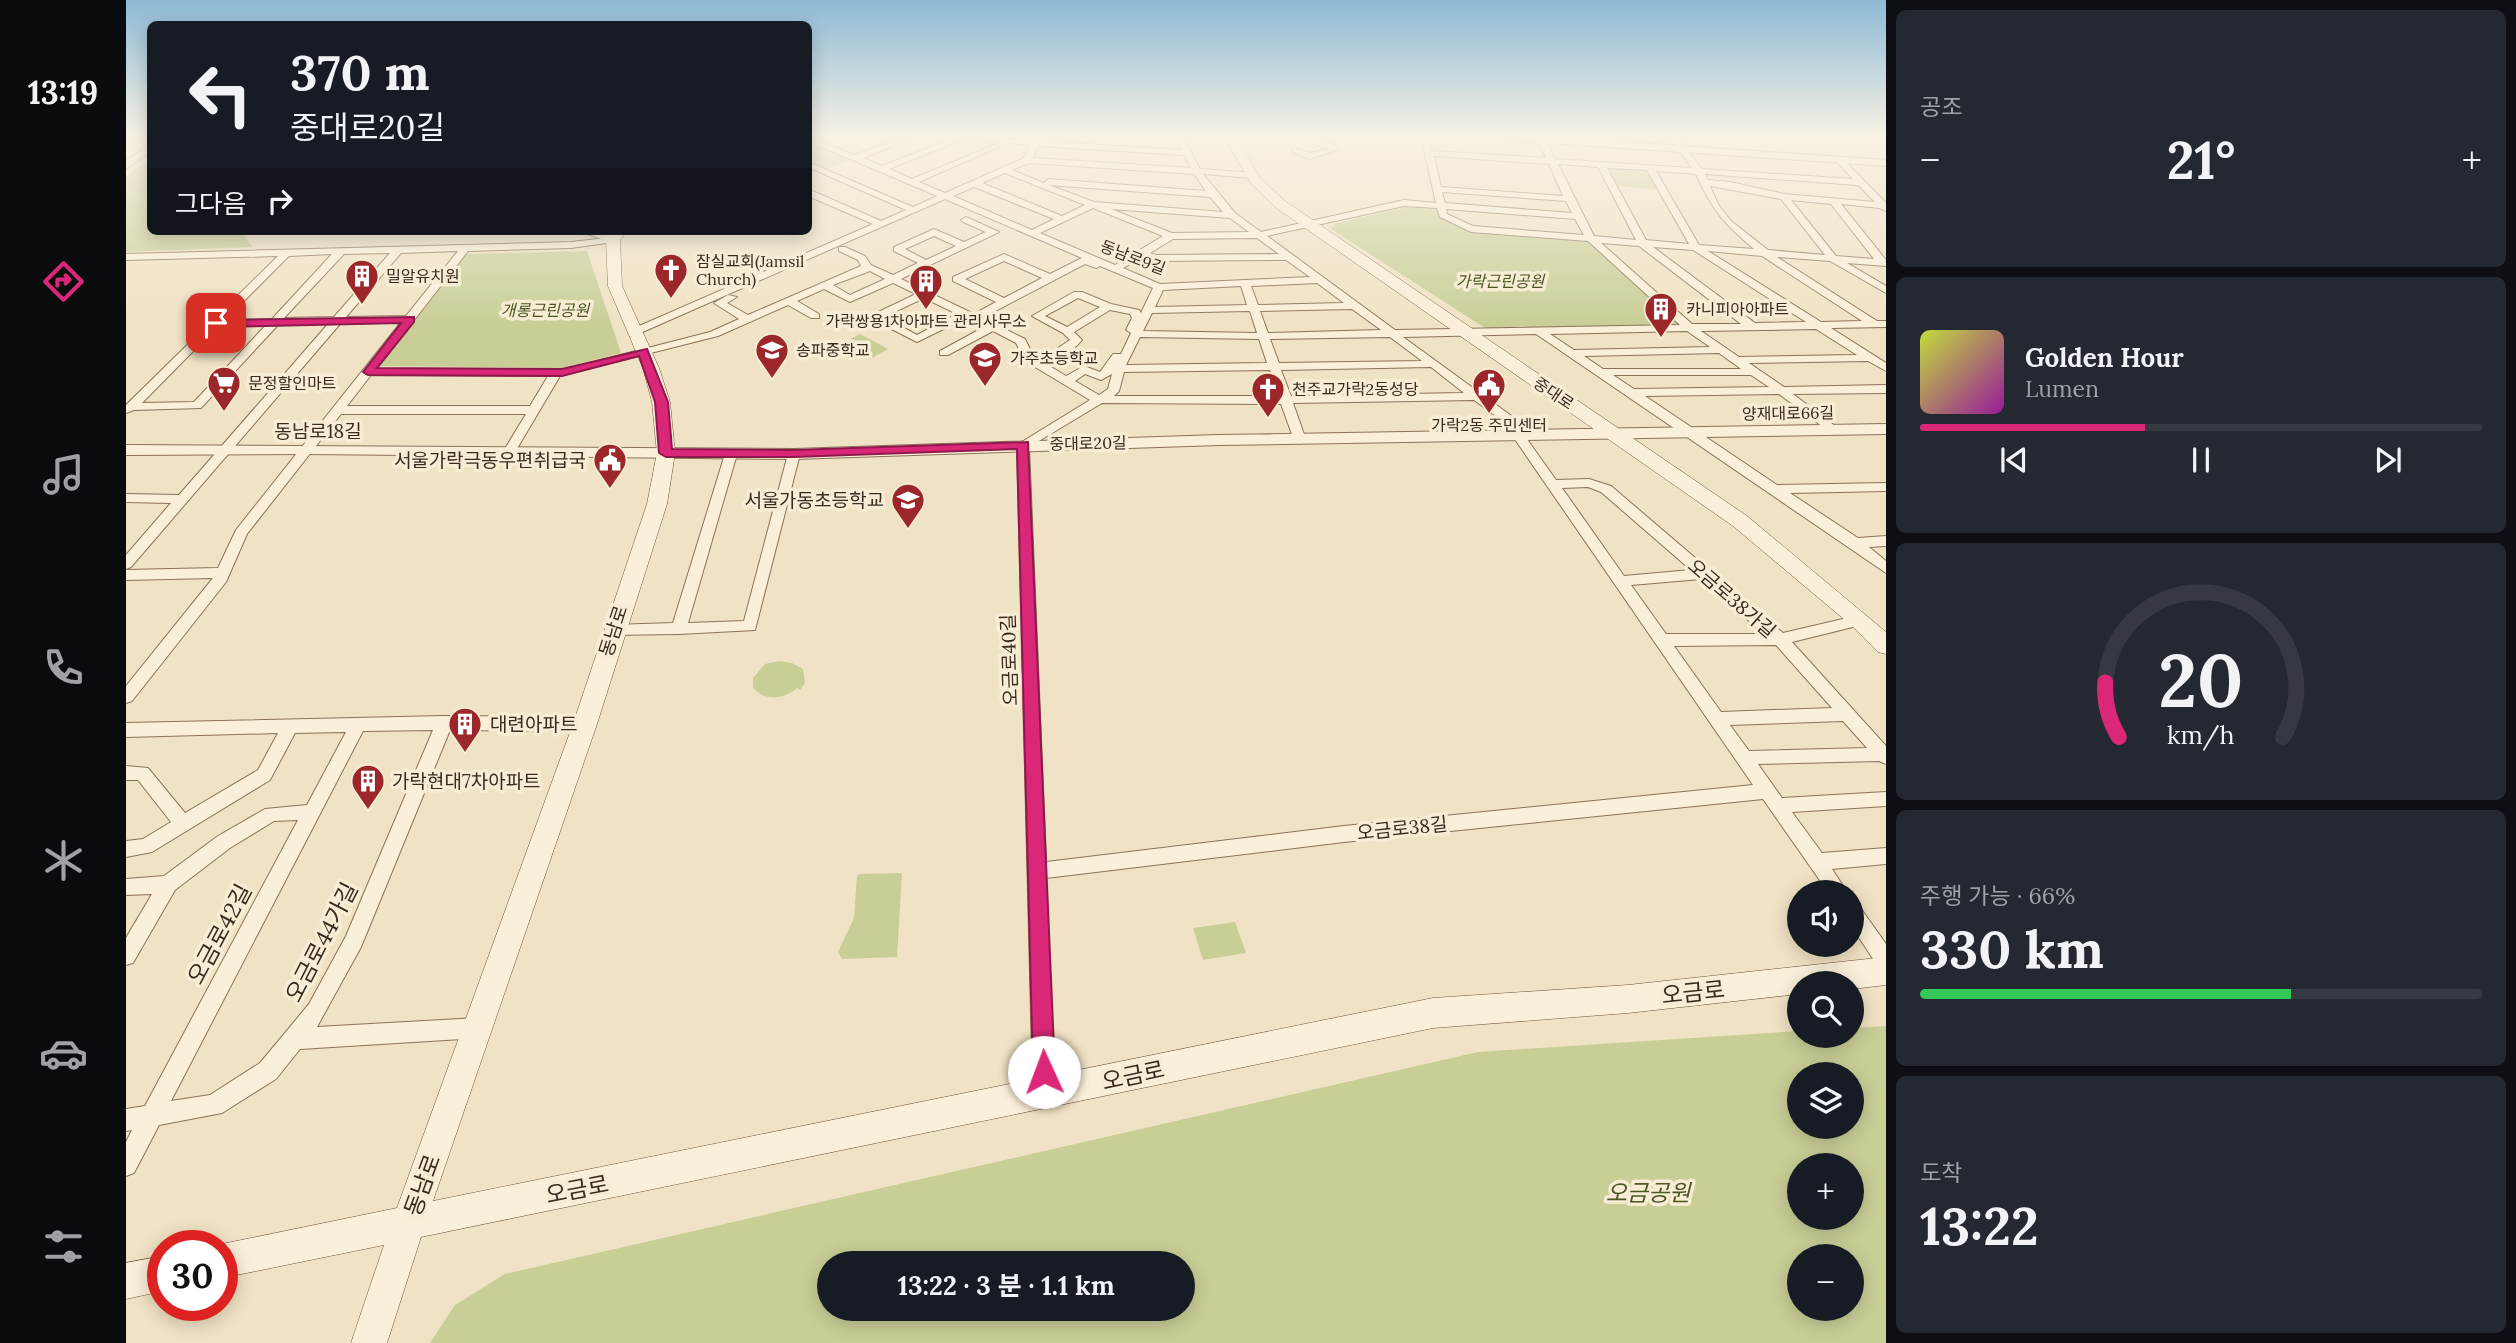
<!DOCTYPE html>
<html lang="ko">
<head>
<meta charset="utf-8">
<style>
	:root { --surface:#171b24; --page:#242831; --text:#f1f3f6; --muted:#9ea1a6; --line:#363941; --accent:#db2777 }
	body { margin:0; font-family:Lora,"Noto Sans KR",serif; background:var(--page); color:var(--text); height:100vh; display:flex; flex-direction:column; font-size:26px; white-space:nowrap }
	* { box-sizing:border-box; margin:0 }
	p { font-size:23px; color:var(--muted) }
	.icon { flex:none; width:38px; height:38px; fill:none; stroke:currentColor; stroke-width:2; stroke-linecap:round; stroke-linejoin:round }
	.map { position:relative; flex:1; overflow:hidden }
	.panel { display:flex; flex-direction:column; gap:10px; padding:10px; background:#0d0f14; width:630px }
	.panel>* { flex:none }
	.hud { position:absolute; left:21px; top:21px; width:665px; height:214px; border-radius:10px; box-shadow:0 4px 18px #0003; background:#171b24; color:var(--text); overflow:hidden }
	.tools { position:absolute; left:1661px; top:880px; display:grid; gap:14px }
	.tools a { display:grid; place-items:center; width:77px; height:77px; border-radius:50%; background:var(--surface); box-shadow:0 4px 18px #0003; font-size:35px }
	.speed { position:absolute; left:21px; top:1230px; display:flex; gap:14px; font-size:35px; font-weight:700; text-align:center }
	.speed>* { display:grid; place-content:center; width:91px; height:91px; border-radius:50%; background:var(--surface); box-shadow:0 4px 18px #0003; line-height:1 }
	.speed .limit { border:10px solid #d22; background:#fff; color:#111 }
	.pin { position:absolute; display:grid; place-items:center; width:60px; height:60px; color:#fff; margin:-30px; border-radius:14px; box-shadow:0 4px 10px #0006 }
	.me { position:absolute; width:77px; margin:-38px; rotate:358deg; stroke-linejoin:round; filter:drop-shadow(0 0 5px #0008) }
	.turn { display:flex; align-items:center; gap:24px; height:147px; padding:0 28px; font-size:32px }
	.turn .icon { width:91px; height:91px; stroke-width:2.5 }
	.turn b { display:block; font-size:49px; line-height:60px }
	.then { display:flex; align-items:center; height:66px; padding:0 28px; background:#0003; gap:14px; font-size:26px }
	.big { font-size:52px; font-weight:700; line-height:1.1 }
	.panel .widget { flex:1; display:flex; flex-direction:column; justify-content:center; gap:10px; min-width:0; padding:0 24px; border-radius:10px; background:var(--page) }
	.panel .dial { align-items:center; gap:0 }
	.dial svg { height:182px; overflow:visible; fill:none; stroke:var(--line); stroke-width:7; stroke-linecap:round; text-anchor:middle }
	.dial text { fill:var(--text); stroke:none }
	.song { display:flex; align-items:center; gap:21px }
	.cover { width:84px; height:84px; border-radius:10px; background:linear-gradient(135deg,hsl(70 70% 55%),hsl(300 70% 35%)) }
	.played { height:7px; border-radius:4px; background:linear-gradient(90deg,var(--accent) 40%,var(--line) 40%) }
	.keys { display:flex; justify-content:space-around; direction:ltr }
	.heat { display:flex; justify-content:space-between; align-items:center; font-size:38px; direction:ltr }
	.charge { height:10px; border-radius:5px; background:linear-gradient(90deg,#34c759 66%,var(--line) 0) }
	.trip { position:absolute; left:691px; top:1251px; width:378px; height:70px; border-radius:35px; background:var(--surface); box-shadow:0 4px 18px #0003; font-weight:700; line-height:70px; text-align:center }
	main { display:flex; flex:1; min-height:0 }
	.dock { display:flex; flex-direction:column; width:126px; justify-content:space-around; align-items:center; background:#090b0e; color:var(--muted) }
	.dock .icon { width:49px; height:49px }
	.dock .current { color:var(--accent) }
	.dock b { font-size:32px; color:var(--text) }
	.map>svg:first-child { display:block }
	.green { fill:#c9ce97; fill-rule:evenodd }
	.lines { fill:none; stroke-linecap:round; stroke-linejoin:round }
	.minor-casing { stroke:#8b7359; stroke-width:2 }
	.tertiary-casing { stroke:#8b7359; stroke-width:2 }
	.secondary-casing { stroke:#6d543d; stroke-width:1 }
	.minor { fill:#faefd8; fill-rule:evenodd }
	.tertiary { fill:#faefd8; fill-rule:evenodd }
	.secondary { fill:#faefd8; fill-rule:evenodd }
	.route { fill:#db2777; stroke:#8e194d; stroke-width:2 }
	.labels { text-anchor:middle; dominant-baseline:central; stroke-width:7; stroke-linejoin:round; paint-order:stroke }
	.far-street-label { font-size:16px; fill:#3a2b1e; stroke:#f7ecd4 }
	.far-poi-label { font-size:16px; fill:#3a2b1e; stroke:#f7ecd4; text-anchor:start }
	.far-park-label { font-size:16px; font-style:italic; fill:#4b5824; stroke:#f7ecd4 }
	.street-label { font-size:19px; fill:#3a2b1e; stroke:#f7ecd4 }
	.poi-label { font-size:19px; fill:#3a2b1e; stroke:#f7ecd4; text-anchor:end }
	.near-street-label { font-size:23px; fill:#3a2b1e; stroke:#f7ecd4 }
	.near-park-label { font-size:23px; font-style:italic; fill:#4b5824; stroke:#f7ecd4 }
</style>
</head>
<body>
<main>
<nav class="dock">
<b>13:19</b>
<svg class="icon current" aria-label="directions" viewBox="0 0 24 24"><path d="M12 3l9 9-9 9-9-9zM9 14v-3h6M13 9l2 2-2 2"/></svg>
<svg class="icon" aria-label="music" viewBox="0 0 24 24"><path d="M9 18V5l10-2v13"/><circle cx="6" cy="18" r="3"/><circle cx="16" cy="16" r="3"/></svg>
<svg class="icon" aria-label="phone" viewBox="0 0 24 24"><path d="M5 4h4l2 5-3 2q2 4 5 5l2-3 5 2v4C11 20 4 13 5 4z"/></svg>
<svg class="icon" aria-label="climate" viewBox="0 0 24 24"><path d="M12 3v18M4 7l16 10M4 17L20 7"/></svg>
<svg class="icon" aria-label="car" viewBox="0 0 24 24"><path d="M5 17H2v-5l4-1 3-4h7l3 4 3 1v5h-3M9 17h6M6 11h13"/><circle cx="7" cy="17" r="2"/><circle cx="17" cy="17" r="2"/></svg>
<svg class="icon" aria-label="filters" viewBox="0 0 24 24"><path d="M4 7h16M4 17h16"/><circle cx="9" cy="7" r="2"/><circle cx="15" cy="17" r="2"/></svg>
</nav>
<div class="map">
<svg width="1760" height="1343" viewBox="0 0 1760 1343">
	<rect width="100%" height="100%" fill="#f0e2c4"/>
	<g class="green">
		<polygon points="682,141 725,159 701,169 683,161"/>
		<polygon points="24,158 24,231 116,231 126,247 0,252 0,177"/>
		<polygon points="1479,166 1521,169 1535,190 1490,186"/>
		<polygon points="1280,207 1311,208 1313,216 1344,231 1465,242 1560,328 1359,328 1205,229 1208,224"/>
		<polygon points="461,251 495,353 436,368 254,366 341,254"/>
		<polygon points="734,334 762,349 744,359 716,344"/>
		<path d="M653 661 666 663 677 669 679 683 674 690 671 688C658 699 639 702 627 688V678L639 664Z"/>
		<polygon points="776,873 771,957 716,959 712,952 728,918 731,876 733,874"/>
		<polygon points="1109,922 1120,953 1077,960 1067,928"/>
		<path d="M1760 1026V1343H304L329 1305 379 1274 1352 1052 1673 1031V1036H1726V1028ZM1673 1074H1726V1127H1673ZM1673 1166H1726V1218H1673ZM1726 1256V1309H1673V1256ZM704 1264H1057V1309H704Z"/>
	</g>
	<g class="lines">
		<defs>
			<g id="minor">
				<path d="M682 137 729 155 778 137H789L737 158 756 166 823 140 817 137 906 140 908 137H916L914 141 1055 150 1049 137H1057L1074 169 1129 173 1130 175 1126 178 1077 174 1109 213 1135 232 1278 200 1310 203 1295 137H1303L1306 151 1420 158 1411 137H1419L1429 159 1566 168 1543 137H1551L1576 169 1727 179 1709 160 1716 158 1760 203V211L1754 208 1715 204 1760 260V266L1721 263 1760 286V293L1704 261 1651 257 1751 321H1760V327L1705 328 1760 363V371L1742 361 1623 363 1658 387 1760 385V393L1667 394 1709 426V432L1705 433 1653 394 1519 396 1651 485 1760 483V491L1664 493 1732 538 1760 536V546L1743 547 1760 561V573L1410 334 1277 337 1391 420 1398 435 1430 480 1463 479 1485 486 1657 633 1734 615 1739 616 1742 620 1739 624 1666 642 1760 746V764L1753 761 1632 764 1656 798 1760 792V806L1666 812 1696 853 1760 848V864L1706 869 1721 892H1702L1637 799 1218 842 920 878 929 1094 926 1102 918 1105 910 1102 907 1094 891 445 964 400 899 361 890 343 867 331 822 355H814V351L858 327 840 318 791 342 746 319V315L790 294 767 283 724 302 698 289 671 301 693 314V318H685L662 305 592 336 434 376 389 452 383 456 377 452 400 414H215L121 534 100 582 6 701 0 703V686L87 578 0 580V570L92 568 110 530 275 322 214 324 5 567 0 569V555L45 503 0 502V494L53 495 202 324 152 325 75 408 8 410 0 413V405L152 256 0 260V254L445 242 490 237 492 239 487 242 445 248 342 251 250 369 436 370 584 332 613 319 588 303 602 295 611 297 601 303 622 315 735 266 732 260 713 251V247H719L739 256 745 265 767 275 792 263 768 251V247L808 229 838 242 860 232 837 222 835 220 840 217 873 232 775 279 848 314 870 302 827 281V277L878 254 924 274 956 258 819 199 512 334H504V330L747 224 682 196V189L755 221 780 210 682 167V162L787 207 811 196 682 141ZM835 140 873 143 786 179 763 169ZM881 143 904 145 898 158 819 193 793 182ZM912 146 1058 155 1065 168 907 158ZM1308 156 1423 164 1437 196 1315 187ZM903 163 1068 174 1080 191 922 179 918 183 886 170ZM1432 164 1472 167 1510 240 1468 236ZM1481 168 1521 170 1563 244 1520 240ZM1530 171 1570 174C1587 211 1597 223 1628 249L1573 245ZM879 173 959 205 936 216 856 183ZM1579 174 1732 185 1749 202 1658 194 1604 182 1582 180ZM923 185 1084 197 1097 212 968 202ZM1584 186 1655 199 1699 255 1642 250 1605 221 1592 204ZM848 187 928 219 906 230 827 196ZM1316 192 1440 201 1446 213 1319 203ZM1665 200 1705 204 1748 259 1710 256ZM1278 206 1311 208 1314 217 1345 232 1462 241 1554 325 1269 330 1141 236ZM967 208 1037 236 989 265 914 233ZM985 209 1104 218 1123 232 1046 233ZM1320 209 1449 219 1458 235 1347 226 1321 214ZM808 236 830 246 800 260 779 249ZM1131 238 1153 254 1030 255 1024 253 1047 239ZM1475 243 1513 246 1615 324H1566ZM1527 247 1567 250 1680 322 1629 323ZM332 251 280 316 220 317 275 253ZM1582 251 1636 256 1736 321 1695 322ZM264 253 208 317 158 318 218 254ZM206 254 146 319 99 320 163 256ZM1017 257 1029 261 1160 260 1184 277 1034 284 997 268ZM878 261 916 278 878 298 839 279ZM959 264 970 268 974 266 1027 288 1015 313 1013 310 985 304 956 292H948L906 316 937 333 944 340 914 360 908 357 899 339 856 318ZM744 271 759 279 724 295 707 285ZM1191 283 1218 303 1132 305 1125 286ZM1115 286 1121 305 1029 307 1037 290ZM798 298 831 314 791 335 758 317ZM952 298 974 307 941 327 919 316ZM1226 309 1255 330 1142 333 1134 311ZM984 310 1004 314 1006 318 1000 330 1005 333 995 354H987L974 372 958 366 940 376 922 365C935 358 946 352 956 340L948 332ZM1124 311 1131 333 1017 331 1026 313ZM140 325 68 402 16 403 92 326ZM1690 329 1731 355 1613 357 1575 331ZM1561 331 1584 347 1448 350 1424 334ZM1014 337 1133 339 1141 363 1000 365ZM1264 337 1296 361 1153 363 1144 339ZM1593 353 1615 369H1477L1458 356ZM1305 367 1338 393 1165 396 1155 370ZM1144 370 1153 396H988L993 391 998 372ZM959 374 975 380 986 374 982 389 973 395 949 381ZM245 375 422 376 404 406H221ZM1487 375H1625L1643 387 1508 389ZM1348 400 1382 425 1386 435 1627 785 1218 826 920 862 903 447 976 403 1155 404 1168 440 1174 444 1180 440 1167 403ZM1462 487 1475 492 1565 570 1498 576 1436 488ZM1575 579 1638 634H1540L1505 585ZM1650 645 1706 708 1595 712 1548 646ZM1717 721 1741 748 1623 751 1604 725Z"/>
				<polygon points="1185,137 1193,137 1197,141 1210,145 1212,150 1183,159 1167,152 1167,148 1184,153 1203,149 1191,145"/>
				<polygon points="1754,137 1760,137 1760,141"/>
				<polygon points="605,450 611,454 562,623 618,621 662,454 668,450 674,454 629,630 553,634 482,635 479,631 487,625 547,623 599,454"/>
				<path d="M318 716 459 717 465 719 467 724 465 729 459 731 324 730 235 947 191 1027 352 1018 359 1021 362 1028 359 1035 352 1038 174 1049 150 1079 96 1113 33 1125 8 1173 0 1176V1142L6 1130 0 1131V1109L19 1106 172 820 148 821 104 848 49 890 7 963 0 965V938L26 894 0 895V879L38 876 92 836 139 809 181 805 220 732 169 733 144 780 26 852 0 857V841L17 839 45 822 12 780H0V766L22 768 59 813 132 770 152 733 0 737V723ZM307 730 220 936 183 1004 134 1063 84 1095 45 1101 237 731Z"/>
				<polygon points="1726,903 1733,906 1760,944 1760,970 1753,968 1726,927"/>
			</g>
			<g id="tertiary">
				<polygon points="1375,137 1424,137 1760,160 1760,166 1380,140"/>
				<polygon points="24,145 24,152 0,169 0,161"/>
				<polygon points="453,231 472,231 493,239 487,243"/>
				<polygon points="1760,424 1760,434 1093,445 668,459 181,454 0,455 0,445 668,449 1093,435"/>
			</g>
			<g id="secondary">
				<polygon points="1098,137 1110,137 1134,178 1159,201 1621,516 1760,632 1760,654 1752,652 1726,626 1607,526 1149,207 1125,183"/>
				<polygon points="487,231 501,231 494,240 496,286 533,368 544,402 549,453 541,504 471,724 307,1201 1307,998 1502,985 1760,957 1760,985 1726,989 1726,984 1673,984 1673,994 1502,1013 1307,1028 295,1237 261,1343 225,1343 258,1245 96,1278 96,1246 90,1246 96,1244 271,1208 447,724 521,504 531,453 526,402 517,368 482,286 480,239"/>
				<polygon points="37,1256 37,1291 0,1299 0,1263"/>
			</g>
		</defs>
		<use href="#minor" class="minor-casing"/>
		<use href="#tertiary" class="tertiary-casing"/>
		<use href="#secondary" class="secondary-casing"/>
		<use href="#minor" class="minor"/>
		<use href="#tertiary" class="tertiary"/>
		<use href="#secondary" class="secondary"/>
	</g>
	<linearGradient id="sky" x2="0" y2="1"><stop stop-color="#8dbad6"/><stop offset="0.42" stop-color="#f8f2e4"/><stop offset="1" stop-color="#f8f2e4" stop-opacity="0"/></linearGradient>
	<rect width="1760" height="325" fill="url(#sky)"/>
	<polygon class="route" points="288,317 288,322 251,368 436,369 521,349 542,402 546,449 668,450 902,442 929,1072 925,1080 918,1083 910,1080 907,1072 891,449 668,457 540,457 533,453 529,402 513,356 436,376 242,375 237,372 275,323 90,327 84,323 90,320"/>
	<defs>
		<symbol id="church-pin" viewBox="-11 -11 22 30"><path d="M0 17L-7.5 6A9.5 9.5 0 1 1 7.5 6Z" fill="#9c272a" stroke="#f7ecd4"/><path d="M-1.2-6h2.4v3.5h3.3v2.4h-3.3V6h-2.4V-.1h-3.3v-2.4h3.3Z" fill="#fff"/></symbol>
		<symbol id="building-pin" viewBox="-11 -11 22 30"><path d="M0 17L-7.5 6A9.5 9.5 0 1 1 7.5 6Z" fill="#9c272a" stroke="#f7ecd4"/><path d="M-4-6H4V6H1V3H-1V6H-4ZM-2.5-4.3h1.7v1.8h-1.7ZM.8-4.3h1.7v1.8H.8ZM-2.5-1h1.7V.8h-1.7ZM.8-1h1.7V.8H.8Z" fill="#fff"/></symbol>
		<symbol id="school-pin" viewBox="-11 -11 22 30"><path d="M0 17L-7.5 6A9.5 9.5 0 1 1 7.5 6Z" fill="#9c272a" stroke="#f7ecd4"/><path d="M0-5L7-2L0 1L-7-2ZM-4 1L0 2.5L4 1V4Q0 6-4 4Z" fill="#fff"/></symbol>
		<symbol id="supermarket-pin" viewBox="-11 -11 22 30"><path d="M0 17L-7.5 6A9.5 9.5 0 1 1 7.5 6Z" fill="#9c272a" stroke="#f7ecd4"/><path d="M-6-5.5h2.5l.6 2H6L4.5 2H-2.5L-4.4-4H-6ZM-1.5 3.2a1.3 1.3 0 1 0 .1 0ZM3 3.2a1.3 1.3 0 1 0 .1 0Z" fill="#fff"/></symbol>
		<symbol id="civic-pin" viewBox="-11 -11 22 30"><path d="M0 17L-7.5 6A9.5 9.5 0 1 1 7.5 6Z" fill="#9c272a" stroke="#f7ecd4"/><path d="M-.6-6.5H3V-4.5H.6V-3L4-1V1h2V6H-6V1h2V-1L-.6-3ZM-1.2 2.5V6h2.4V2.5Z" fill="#fff"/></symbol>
	</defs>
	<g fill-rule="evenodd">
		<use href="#church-pin" x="526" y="251" width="38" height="52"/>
		<use href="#building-pin" x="217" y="257" width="38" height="52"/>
		<use href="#building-pin" x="781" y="262" width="38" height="52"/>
		<use href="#building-pin" x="1516" y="290" width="38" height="52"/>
		<use href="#school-pin" x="627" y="331" width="38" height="52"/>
		<use href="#school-pin" x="840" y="339" width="38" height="52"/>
		<use href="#supermarket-pin" x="79" y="364" width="38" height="52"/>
		<use href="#civic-pin" x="1344" y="366" width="38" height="52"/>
		<use href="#church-pin" x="1123" y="370" width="38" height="52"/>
		<use href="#civic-pin" x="465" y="441" width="38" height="52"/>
		<use href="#school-pin" x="763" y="481" width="38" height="52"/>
		<use href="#building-pin" x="320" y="705" width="38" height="52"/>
		<use href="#building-pin" x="223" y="762" width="38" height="52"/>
	</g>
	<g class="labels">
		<g class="far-street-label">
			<text transform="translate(1007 257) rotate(21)">동남로9길</text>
			<text transform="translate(1428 393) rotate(34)">중대로</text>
			<text transform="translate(1662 413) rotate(-1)">양재대로66길</text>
			<text transform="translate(962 443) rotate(-1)">중대로20길</text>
		</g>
		<g class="far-poi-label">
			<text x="570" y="261">잠실교회(Jamsil<tspan x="570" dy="18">Church)</tspan></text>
			<text x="260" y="276">밀알유치원</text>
			<text x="1560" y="309">카니피아아파트</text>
			<text x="800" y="321" text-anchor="middle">가락쌍용1차아파트 관리사무소</text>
			<text x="670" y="350">송파중학교</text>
			<text x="884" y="358">가주초등학교</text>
			<text x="122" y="383">문정할인마트</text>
			<text x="1166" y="389">천주교가락2동성당</text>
			<text x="1363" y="425" text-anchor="middle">가락2동 주민센터</text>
		</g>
		<g class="far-park-label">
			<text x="1374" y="281">가락근린공원</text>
			<text x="419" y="310">개롱근린공원</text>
		</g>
		<g class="street-label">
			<text x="192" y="431">동남로18길</text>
			<text transform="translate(1606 598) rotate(41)">오금로38가길</text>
			<text transform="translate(487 631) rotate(-72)">동남로</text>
			<text transform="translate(883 660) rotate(-92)">오금로40길</text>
			<text transform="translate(1276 828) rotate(-6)">오금로38길</text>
		</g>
		<g class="poi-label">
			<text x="460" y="460">서울가락극동우편취급국</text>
			<text x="758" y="500">서울가동초등학교</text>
			<text x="364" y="724" text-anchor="start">대련아파트</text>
			<text x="266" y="781" text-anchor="start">가락현대7차아파트</text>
		</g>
		<g class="near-street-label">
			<text transform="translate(93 934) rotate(-62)">오금로42길</text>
			<text transform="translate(195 942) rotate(-63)">오금로44가길</text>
			<text transform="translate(1567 992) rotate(-6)">오금로</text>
			<text transform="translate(1007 1075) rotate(-12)">오금로</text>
			<text transform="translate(296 1185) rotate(-70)">동남로</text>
			<text transform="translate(451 1189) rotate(-11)">오금로</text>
		</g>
		<g class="near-park-label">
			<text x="1522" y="1192">오금공원</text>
		</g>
	</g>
</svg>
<div class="tools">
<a><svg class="icon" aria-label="sound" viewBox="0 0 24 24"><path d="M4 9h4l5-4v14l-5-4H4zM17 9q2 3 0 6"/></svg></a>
<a><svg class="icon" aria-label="search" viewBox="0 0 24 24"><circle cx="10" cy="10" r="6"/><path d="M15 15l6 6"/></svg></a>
<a><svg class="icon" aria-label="layers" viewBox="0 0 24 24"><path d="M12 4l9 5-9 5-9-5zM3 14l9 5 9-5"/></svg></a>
<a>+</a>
<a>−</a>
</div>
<div class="speed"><div class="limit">30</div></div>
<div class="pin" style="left:90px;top:323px;background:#d93025"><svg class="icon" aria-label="arrive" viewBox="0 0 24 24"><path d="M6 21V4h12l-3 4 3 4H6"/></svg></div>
<svg class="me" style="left:918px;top:1072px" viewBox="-20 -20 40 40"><circle r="19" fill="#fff"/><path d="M0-13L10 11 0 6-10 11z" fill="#db2777"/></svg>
<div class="trip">13:22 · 3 분 · 1.1 km</div>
<div class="hud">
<div class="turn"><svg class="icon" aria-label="left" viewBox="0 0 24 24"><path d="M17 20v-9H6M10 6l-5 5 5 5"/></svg><div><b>370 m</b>중대로20길</div></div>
<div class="then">그다음<svg class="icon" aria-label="right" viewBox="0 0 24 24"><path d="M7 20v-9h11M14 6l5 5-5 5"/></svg></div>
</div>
</div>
<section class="panel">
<div class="widget"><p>공조</p>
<div class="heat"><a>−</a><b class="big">21°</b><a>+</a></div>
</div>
<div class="widget">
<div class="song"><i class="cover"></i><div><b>Golden Hour</b><p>Lumen</p></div></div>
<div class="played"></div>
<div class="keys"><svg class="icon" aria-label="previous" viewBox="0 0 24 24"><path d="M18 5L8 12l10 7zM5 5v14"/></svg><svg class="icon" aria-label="pause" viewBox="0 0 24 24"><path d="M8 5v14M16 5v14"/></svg><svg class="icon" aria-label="next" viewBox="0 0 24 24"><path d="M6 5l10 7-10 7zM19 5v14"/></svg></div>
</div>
<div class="widget dial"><svg viewBox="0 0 100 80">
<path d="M14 69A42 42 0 1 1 86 69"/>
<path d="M14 69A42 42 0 0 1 8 45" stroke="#db2777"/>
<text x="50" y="56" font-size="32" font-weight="700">20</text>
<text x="50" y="72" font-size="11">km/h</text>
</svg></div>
<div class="widget"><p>주행 가능 · 66%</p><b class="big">330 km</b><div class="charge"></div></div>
<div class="widget"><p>도착</p><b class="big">13:22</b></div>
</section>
</main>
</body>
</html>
